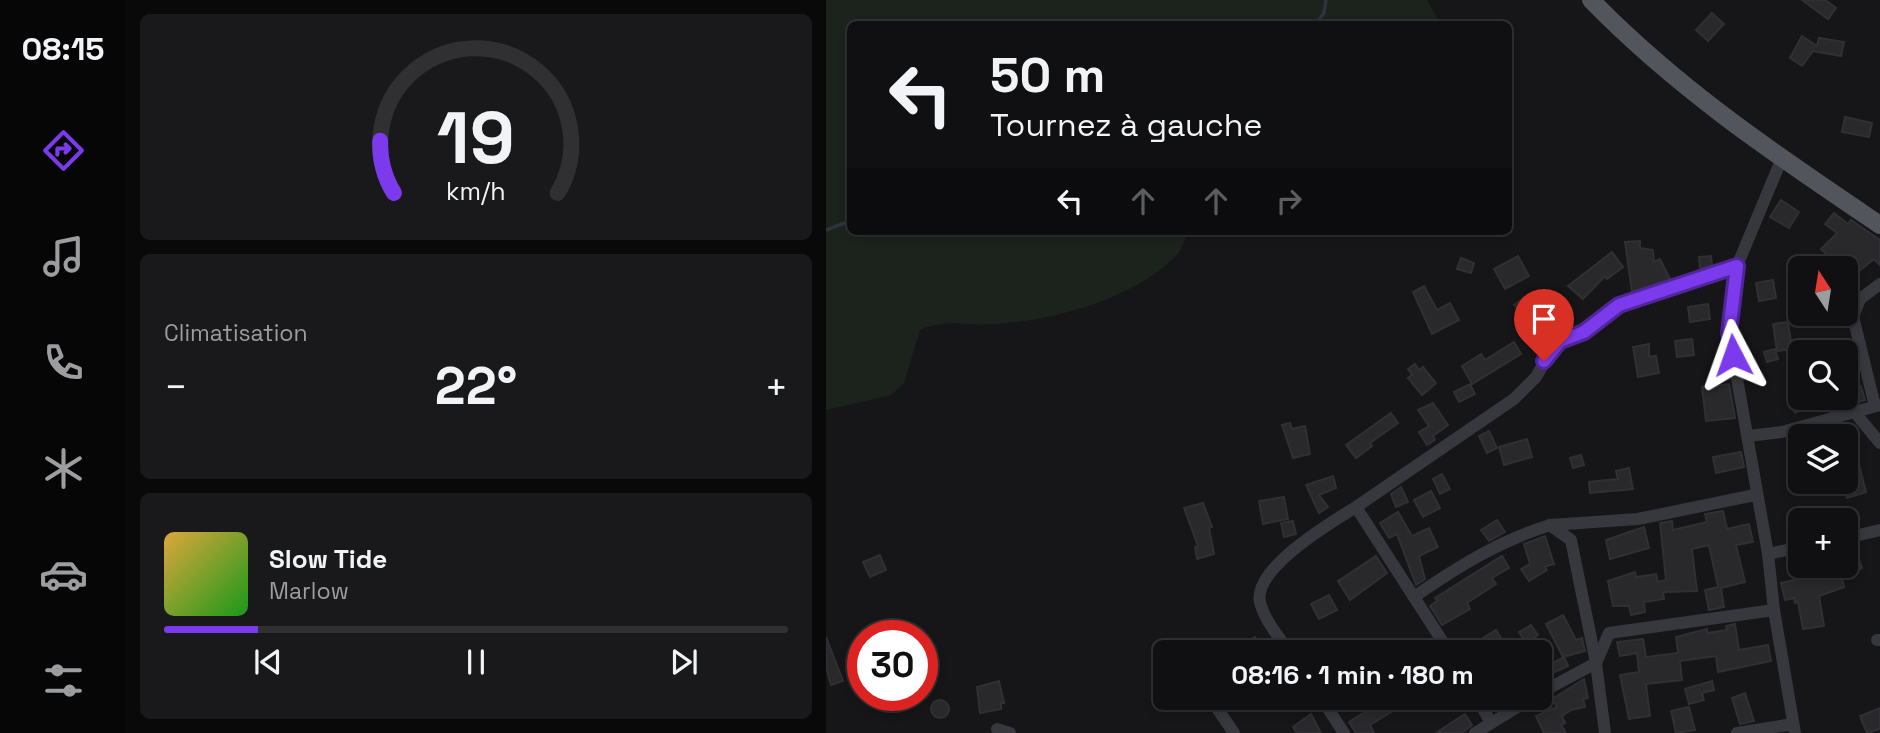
<!DOCTYPE html>
<html lang="fr">
<head>
<meta charset="utf-8">
<style>
	:root { --surface:#101012; --page:#19191b; --text:#f1f3f6; --muted:#9c9d9f; --line:#303032; --accent:#7c3aed }
	body { margin:0; font-family:"Space Grotesk",sans-serif; background:var(--page); color:var(--text); height:100vh; display:flex; flex-direction:column; font-size:26px; white-space:nowrap }
	* { box-sizing:border-box; margin:0 }
	p { font-size:23px; color:var(--muted) }
	.icon { flex:none; width:38px; height:38px; fill:none; stroke:currentColor; stroke-width:2; stroke-linecap:round; stroke-linejoin:round }
	.map { position:relative; flex:1; overflow:hidden }
	.side { display:flex; flex-direction:column; gap:14px; padding:14px; background:#09090a; width:700px }
	.side>* { flex:none }
	.top-card { position:absolute; left:21px; top:21px; width:665px; height:214px; border-radius:10px; box-shadow:0 4px 10px #0003,0 0 0 2px var(--line); background:#101012; color:var(--text); overflow:hidden }
	.needle { width:46px; rotate:348deg }
	.tools { position:absolute; left:962px; top:256px; display:grid; gap:14px }
	.tools a { display:grid; place-items:center; width:70px; height:70px; border-radius:10px; background:var(--surface); box-shadow:0 4px 10px #0003,0 0 0 2px var(--line); font-size:35px }
	.speed { position:absolute; left:21px; top:620px; display:flex; gap:14px; font-size:35px; font-weight:700; text-align:center }
	.speed>* { display:grid; place-content:center; width:91px; height:91px; border-radius:50%; background:var(--surface); box-shadow:0 4px 10px #0003,0 0 0 2px var(--line); line-height:1 }
	.speed .limit { border:10px solid #d22; background:#fff; color:#111 }
	.pin { position:absolute; display:grid; place-items:center; width:60px; height:60px; color:#fff; margin:-72px -30px; border-radius:50% 50% 50% 0; rotate:-45deg; box-shadow:0 0 7px #0007 }
	.pin .icon { rotate:45deg }
	.me { position:absolute; width:77px; margin:-38px; rotate:356deg; stroke-linejoin:round; filter:drop-shadow(0 0 5px #0008) }
	.turn { display:flex; align-items:center; gap:24px; height:147px; padding:0 28px; font-size:32px }
	.turn .icon { width:91px; height:91px; stroke-width:2.5 }
	.turn b { display:block; font-size:49px; line-height:60px }
	.lanes { display:flex; align-items:center; height:66px; padding:0 28px; background:#0003; justify-content:center; gap:35px; direction:ltr }
	.lanes .off { opacity:.35 }
	.big { font-size:52px; font-weight:800; line-height:1.1 }
	.side .tile { flex:1; display:flex; flex-direction:column; justify-content:center; gap:10px; min-width:0; padding:0 24px; border-radius:10px; background:var(--page) }
	.side .dial { align-items:center; gap:0 }
	.dial svg { height:182px; overflow:visible; fill:none; stroke:var(--line); stroke-width:7; stroke-linecap:round; text-anchor:middle }
	.dial text { fill:var(--text); stroke:none }
	.song { display:flex; align-items:center; gap:21px }
	.cover { width:84px; height:84px; border-radius:10px; background:linear-gradient(135deg,hsl(40 70% 55%),hsl(120 70% 35%)) }
	.played { height:7px; border-radius:4px; background:linear-gradient(90deg,var(--accent) 15%,var(--line) 15%) }
	.keys { display:flex; justify-content:space-around; direction:ltr }
	.heat { display:flex; justify-content:space-between; align-items:center; font-size:38px; direction:ltr }
	.trip { position:absolute; left:327px; top:640px; width:399px; height:70px; border-radius:10px; background:var(--surface); box-shadow:0 4px 10px #0003,0 0 0 2px var(--line); font-weight:800; line-height:70px; text-align:center }
	main { display:flex; flex:1; min-height:0 }
	.tab-bar { display:flex; flex-direction:column; width:126px; justify-content:space-around; align-items:center; background:#060607; color:var(--muted) }
	.tab-bar .icon { width:49px; height:49px }
	.tab-bar .current { color:var(--accent) }
	.tab-bar b { font-size:32px; color:var(--text) }
	.map>svg:first-child { display:block }
	.green { fill:#1c231d }
	.lines { fill:none; stroke-linecap:round; stroke-linejoin:round }
	.stream { stroke:#2c353c; stroke-width:3.5 }
	.building { fill:#29292c; stroke:#303034; stroke-width:2 }
	.street { stroke:#37383d; stroke-width:12 }
	.primary { stroke:#53555c; stroke-width:18 }
	.route-casing { stroke:#51269a; stroke-width:18 }
	.route { stroke:#7c3aed; stroke-width:12 }
</style>
</head>
<body>
<main>
<nav class="tab-bar">
<b>08:15</b>
<svg class="icon current" aria-label="directions" viewBox="0 0 24 24"><path d="M12 3l9 9-9 9-9-9zM9 14v-3h6M13 9l2 2-2 2"/></svg>
<svg class="icon" aria-label="music" viewBox="0 0 24 24"><path d="M9 18V5l10-2v13"/><circle cx="6" cy="18" r="3"/><circle cx="16" cy="16" r="3"/></svg>
<svg class="icon" aria-label="phone" viewBox="0 0 24 24"><path d="M5 4h4l2 5-3 2q2 4 5 5l2-3 5 2v4C11 20 4 13 5 4z"/></svg>
<svg class="icon" aria-label="climate" viewBox="0 0 24 24"><path d="M12 3v18M4 7l16 10M4 17L20 7"/></svg>
<svg class="icon" aria-label="car" viewBox="0 0 24 24"><path d="M5 17H2v-5l4-1 3-4h7l3 4 3 1v5h-3M9 17h6M6 11h13"/><circle cx="7" cy="17" r="2"/><circle cx="17" cy="17" r="2"/></svg>
<svg class="icon" aria-label="filters" viewBox="0 0 24 24"><path d="M4 7h16M4 17h16"/><circle cx="9" cy="7" r="2"/><circle cx="15" cy="17" r="2"/></svg>
</nav>
<section class="side">
<div class="tile dial"><svg viewBox="0 0 100 80">
<path d="M14 69A42 42 0 1 1 86 69"/>
<path d="M14 69A42 42 0 0 1 8 46" stroke="#7c3aed"/>
<text x="50" y="56" font-size="32" font-weight="700">19</text>
<text x="50" y="72" font-size="11">km/h</text>
</svg></div>
<div class="tile"><p>Climatisation</p>
<div class="heat"><a>−</a><b class="big">22°</b><a>+</a></div>
</div>
<div class="tile">
<div class="song"><i class="cover"></i><div><b>Slow Tide</b><p>Marlow</p></div></div>
<div class="played"></div>
<div class="keys"><svg class="icon" aria-label="previous" viewBox="0 0 24 24"><path d="M18 5L8 12l10 7zM5 5v14"/></svg><svg class="icon" aria-label="pause" viewBox="0 0 24 24"><path d="M8 5v14M16 5v14"/></svg><svg class="icon" aria-label="next" viewBox="0 0 24 24"><path d="M6 5l10 7-10 7zM19 5v14"/></svg></div>
</div>
</section>
<div class="map">
<svg width="1054" height="733" viewBox="0 0 1054 733">
	<rect width="100%" height="100%" fill="#161618"/>
	<path class="green" d="M0 0H601L614 23 24 24V231H361C359 239 356 250 351 255 309 299 226 321 168 324 142 326 118 319 94 330L78 383 65 395 0 410Z"/>
	<g class="lines">
		<g class="stream">
			<polyline points="490,24 498,13 500,0"/>
			<polyline points="0,230 24,221"/>
		</g>
	</g>
	<g class="building">
		<polygon points="976,0 999,0 1010,8 1002,19"/>
		<polygon points="886,13 898,24 882,41 870,30"/>
		<polygon points="976,36 991,46 993,38 1018,42 1015,56 987,51 976,66 964,58"/>
		<polygon points="1019,117 1046,123 1043,137 1016,132"/>
		<polygon points="955,200 973,212 963,228 944,217"/>
		<polygon points="1008,213 1022,224 1025,220 1054,240 1054,265 1048,259 1022,280 1020,268 1000,268 994,260 1001,255 995,249 1011,233 999,224"/>
		<polygon points="814,241 814,248 827,250 828,262 834,259 844,279 806,292 799,242"/>
		<polygon points="786,252 797,267 781,279 779,276 757,299 742,286"/>
		<polygon points="692,256 703,276 679,289 668,269"/>
		<polygon points="885,256 886,265 874,269 873,257"/>
		<polygon points="635,258 648,263 645,273 631,269"/>
		<polygon points="947,280 950,298 933,301 930,283"/>
		<polygon points="598,286 611,310 624,303 633,320 606,334 587,292"/>
		<polygon points="710,293 725,306 709,324 688,305 697,298 700,303"/>
		<polygon points="882,304 884,319 864,322 862,307"/>
		<polygon points="962,322 966,349 951,351 947,324"/>
		<polygon points="866,339 868,355 851,357 849,341"/>
		<polygon points="688,342 695,354 646,384 636,366 655,354 659,360"/>
		<polygon points="823,344 823,357 830,356 833,373 812,377 807,347"/>
		<polygon points="949,349 952,359 941,362 938,352"/>
		<polygon points="589,364 593,370 597,367 610,383 596,395 582,378 586,375 582,369"/>
		<polygon points="644,384 649,394 633,402 628,392"/>
		<polygon points="903,384 909,418 880,421 876,387"/>
		<polygon points="1035,386 1039,400 1031,402 1028,388"/>
		<polygon points="975,394 975,397 980,397 983,407 969,413 964,398"/>
		<polygon points="607,403 622,425 607,436 609,440 601,445 593,432 603,426 592,410"/>
		<polygon points="565,413 572,423 544,443 546,446 530,458 520,445"/>
		<polygon points="464,423 466,429 479,426 484,454 467,458 456,425"/>
		<polygon points="663,431 671,448 661,453 653,436"/>
		<polygon points="701,439 706,457 678,465 673,447"/>
		<polygon points="1029,449 1040,492 1021,498 1017,485 1020,484 1020,452"/>
		<polygon points="915,452 918,467 890,473 887,457"/>
		<polygon points="755,455 758,465 747,468 744,458"/>
		<polygon points="803,468 807,489 764,493 763,482 792,479 790,471"/>
		<polygon points="616,474 624,489 614,494 607,479"/>
		<polygon points="507,476 510,488 493,495 502,507 493,513 480,485"/>
		<polygon points="575,487 582,502 570,507 565,494"/>
		<polygon points="605,491 614,508 597,517 588,500"/>
		<polygon points="458,497 462,519 437,524 433,501"/>
		<polygon points="377,503 386,527 383,528 388,554 371,559 369,547 372,546 358,508"/>
		<polygon points="897,511 901,529 923,524 927,542 910,545 919,582 895,588 898,607 883,610 879,590 892,587 883,545 866,549 871,591 837,592 838,599 818,602 819,612 805,615 803,606 787,606 782,581 809,572 810,577 830,574 832,582 840,580 834,523 846,521 847,530 881,522 879,514"/>
		<polygon points="572,512 586,536 603,528 612,547 593,556 599,579 590,585 571,534 563,538 554,523"/>
		<polygon points="671,520 679,532 663,541 655,530"/>
		<polygon points="467,521 470,534 458,537 455,523"/>
		<polygon points="818,527 823,548 784,559 780,540"/>
		<polygon points="719,536 728,564 718,567 721,570 703,581 695,569 704,564 698,544"/>
		<polygon points="1031,554 1036,568 1015,574 1018,587 993,596 998,626 977,629 972,602 969,603 968,598 959,600 955,583 990,575 988,565 1020,565 1020,557"/>
		<polygon points="54,555 60,570 44,577 37,562"/>
		<polygon points="550,556 561,573 524,600 512,581"/>
		<polygon points="676,556 683,568 666,578 670,584 641,603 644,609 616,625 604,606 611,601 609,598"/>
		<polygon points="503,595 511,610 493,619 485,604"/>
		<polygon points="737,615 750,640 756,638 759,651 737,657 720,624"/>
		<polygon points="909,624 913,650 942,645 945,661 892,672 890,656 854,661 856,680 820,684 824,716 803,719 794,675 813,672 811,653 794,656 791,642 817,639 820,657 852,653 850,637 881,629 881,633 901,630 900,626"/>
		<polygon points="705,625 712,635 700,643 693,632"/>
		<polygon points="670,630 684,653 659,653 652,641"/>
		<polygon points="0,637 17,681 5,685 0,667"/>
		<polygon points="429,637 437,653 416,653 412,646"/>
		<polygon points="738,657 742,666 729,672 725,664"/>
		<polygon points="758,679 762,698 757,699 759,707 745,710 736,716 739,723 735,725 740,733 718,733 710,716 731,707 726,699"/>
		<polygon points="173,681 178,703 175,703 175,709 154,713 151,687"/>
		<polygon points="886,681 888,690 876,693 878,700 863,704 859,689"/>
		<polygon points="919,693 928,721 914,724 906,698"/>
		<polygon points="561,698 588,698 544,725 548,733 530,733 523,722"/>
		<circle cx="114" cy="709" r="9"/>
		<polygon points="863,707 869,730 850,733 845,711"/>
		<polygon points="1054,708 1054,729 1041,733 1034,716"/>
		<polygon points="485,714 495,733 471,733 467,727"/>
		<polygon points="639,714 646,725 636,733 610,733"/>
	</g>
	<g class="lines">
		<g class="street">
			<polyline points="956,158 911,266 903,333 942,554 948,610 969,733"/>
			<polyline points="1020,288 1049,406"/>
			<polyline points="1028,314 1034,299 1054,284"/>
			<polyline points="1030,414 1054,443"/>
			<polyline points="922,436 956,432 1054,405"/>
			<polyline points="1020,538 1054,530"/>
			<polyline points="942,554 975,547"/>
			<path d="M588 597C631 567 673 541 724 525"/>
			<polyline points="1051,640 1054,640"/>
			<path d="M464 653C454 638 438 620 434 602 427 568 506 522 530 507"/>
			<polyline points="624,653 530,507 688,399 710,377 726,349 734,342 758,332 794,305 911,266"/>
			<polyline points="714,693 770,663 783,633 948,610"/>
			<polyline points="384,698 408,733"/>
			<polyline points="495,698 518,733"/>
			<polyline points="651,698 665,723"/>
			<polyline points="171,729 184,733"/>
			<polyline points="649,733 706,698"/>
			<polyline points="779,733 770,663 745,540 724,525 812,519 929,495"/>
			<polyline points="911,733 967,724"/>
		</g>
		<path class="primary" d="M765 0C854 91 949 154 1054 225"/>
	</g>
	<g class="lines">
		<defs>
			<polyline id="route" points="718,361 734,341 758,332 793,305 911,266 903,333 907,355"/>
		</defs>
		<use href="#route" class="route-casing"/>
		<use href="#route" class="route"/>
	</g>
</svg>
<div class="tools">
<a><svg class="needle" viewBox="-14 -14 28 28"><path d="M0-13l5 13h-10z" fill="#e53935"/><path d="M0 13l5-13h-10z" fill="#9c9d9f"/></svg></a>
<a><svg class="icon" aria-label="search" viewBox="0 0 24 24"><circle cx="10" cy="10" r="6"/><path d="M15 15l6 6"/></svg></a>
<a><svg class="icon" aria-label="layers" viewBox="0 0 24 24"><path d="M12 4l9 5-9 5-9-5zM3 14l9 5 9-5"/></svg></a>
<a>+</a>
</div>
<div class="speed"><div class="limit">30</div></div>
<div class="pin" style="left:718px;top:361px;background:#d93025"><svg class="icon" aria-label="arrive" viewBox="0 0 24 24"><path d="M6 21V4h12l-3 4 3 4H6"/></svg></div>
<svg class="me" style="left:907px;top:355px" viewBox="-20 -20 40 40"><path d="M0-17L14 15 0 8-14 15z" fill="#7c3aed" stroke="#fff" stroke-width="4"/></svg>
<div class="trip">08:16 · 1 min · 180 m</div>
<div class="top-card">
<div class="turn"><svg class="icon" aria-label="left" viewBox="0 0 24 24"><path d="M17 20v-9H6M10 6l-5 5 5 5"/></svg><div><b>50 m</b>Tournez à gauche</div></div>
<div class="lanes"><svg class="icon" aria-label="left" viewBox="0 0 24 24"><path d="M17 20v-9H6M10 6l-5 5 5 5"/></svg><svg class="icon off" aria-label="ahead" viewBox="0 0 24 24"><path d="M12 20V5M6 11l6-6 6 6"/></svg><svg class="icon off" aria-label="ahead" viewBox="0 0 24 24"><path d="M12 20V5M6 11l6-6 6 6"/></svg><svg class="icon off" aria-label="right" viewBox="0 0 24 24"><path d="M7 20v-9h11M14 6l5 5-5 5"/></svg></div>
</div>
</div>
</main>
</body>
</html>
